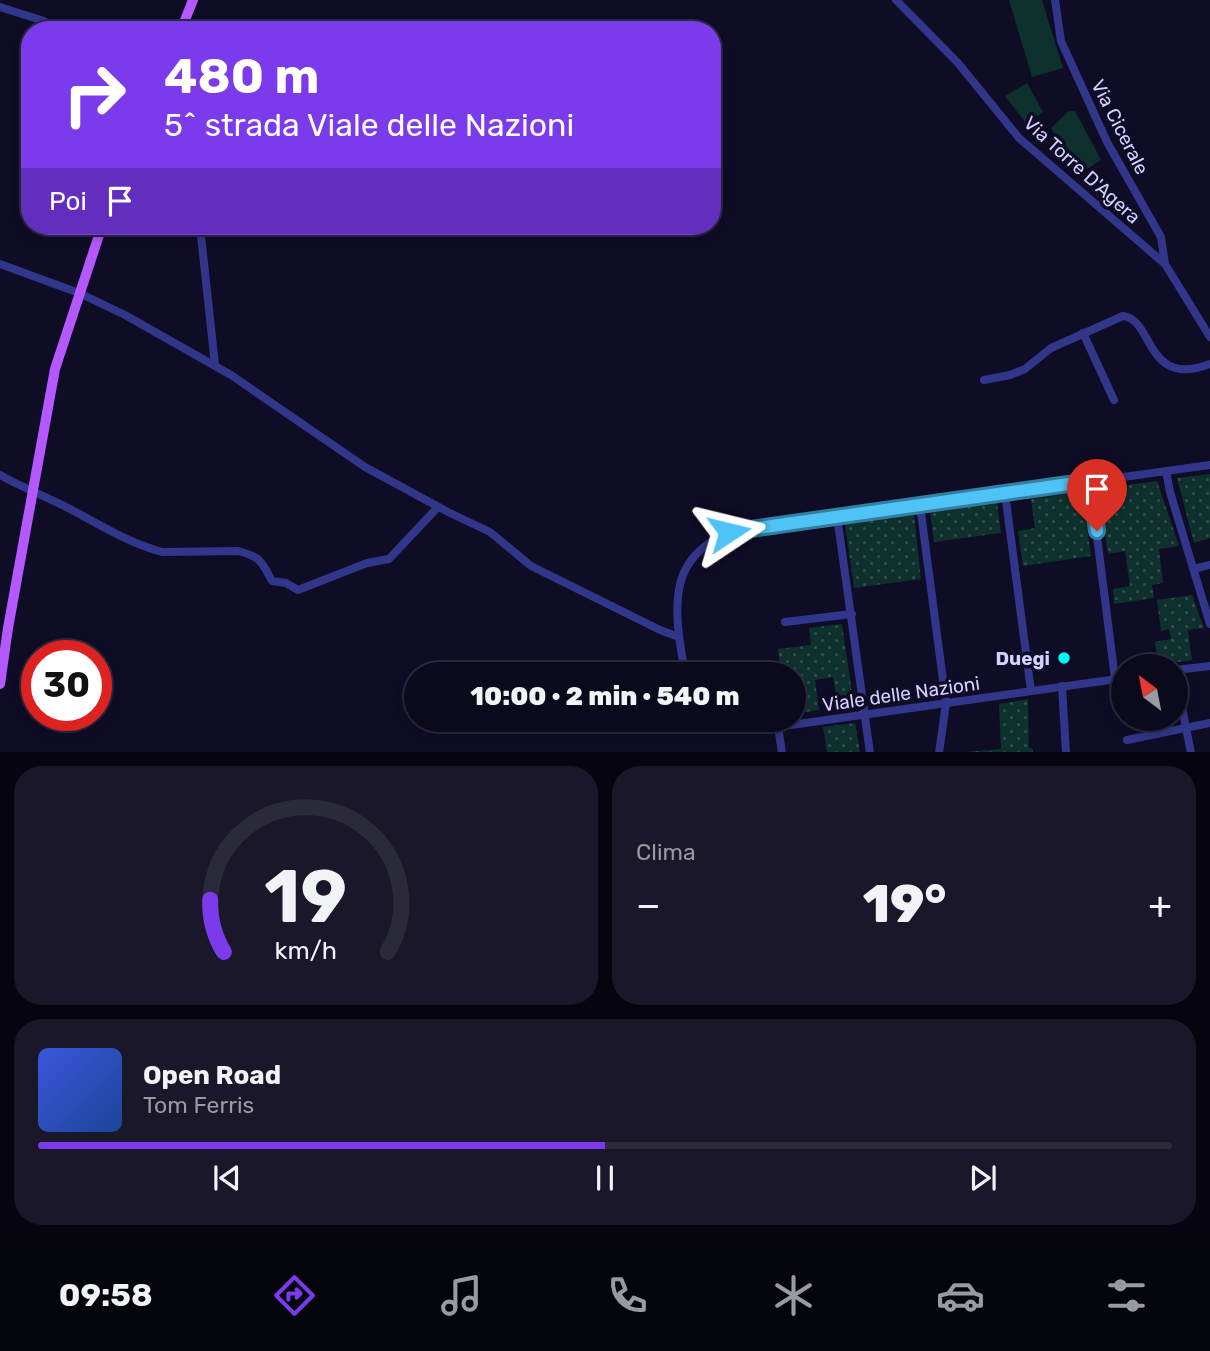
<!DOCTYPE html>
<html lang="it">
<head>
<meta charset="utf-8">
<style>
	:root { --surface:#0b091c; --page:#191729; --text:#f1f3f6; --muted:#9a9aa3; --line:#2b2a3b; --accent:#7c3aed }
	body { margin:0; font-family:Rubik,sans-serif; background:var(--page); color:var(--text); height:100vh; display:flex; flex-direction:column; font-size:26px; white-space:nowrap }
	* { box-sizing:border-box; margin:0 }
	p { font-size:23px; color:var(--muted) }
	.icon { flex:none; width:38px; height:38px; fill:none; stroke:currentColor; stroke-width:2; stroke-linecap:round; stroke-linejoin:round }
	.map { position:relative; height:752px; overflow:hidden }
	.drawer { display:flex; flex-direction:column; gap:14px; padding:14px; background:#06050f; flex:1 }
	.drawer>* { flex:none }
	.banner { position:absolute; left:21px; top:21px; width:700px; height:214px; border-radius:28px; box-shadow:0 4px 10px #0003,0 0 0 2px var(--line); background:#7c3aed; color:#fff; overflow:hidden }
	.needle { width:46px; rotate:328deg }
	.tools { position:absolute; left:1111px; top:654px; display:grid; gap:14px }
	.tools a { display:grid; place-items:center; width:77px; height:77px; border-radius:50%; background:var(--surface); box-shadow:0 4px 10px #0003,0 0 0 2px var(--line); font-size:35px }
	.speed { position:absolute; left:21px; top:640px; display:flex; gap:14px; font-size:35px; font-weight:700; text-align:center }
	.speed>* { display:grid; place-content:center; width:91px; height:91px; border-radius:50%; background:var(--surface); box-shadow:0 4px 10px #0003,0 0 0 2px var(--line); line-height:1 }
	.speed .limit { border:10px solid #d22; background:#fff; color:#111 }
	.pin { position:absolute; display:grid; place-items:center; width:60px; height:60px; color:#fff; margin:-72px -30px; border-radius:50% 50% 50% 0; rotate:-45deg; box-shadow:0 0 7px #0007 }
	.pin .icon { rotate:45deg }
	.me { position:absolute; width:77px; margin:-38px; rotate:80deg; stroke-linejoin:round; filter:drop-shadow(0 0 5px #0008) }
	.turn { display:flex; align-items:center; gap:24px; height:147px; padding:0 28px; font-size:32px }
	.turn .icon { width:91px; height:91px; stroke-width:2.5 }
	.turn b { display:block; font-size:49px; line-height:60px }
	.then { display:flex; align-items:center; height:66px; padding:0 28px; background:#0003; gap:14px; font-size:26px }
	.big { font-size:52px; font-weight:800; line-height:1.1 }
	.drawer .card { flex:1; display:flex; flex-direction:column; justify-content:center; gap:10px; min-width:0; padding:0 24px; border-radius:28px; background:var(--page) }
	.drawer .dial { align-items:center; gap:0 }
	.dial svg { height:182px; overflow:visible; fill:none; stroke:var(--line); stroke-width:7; stroke-linecap:round; text-anchor:middle }
	.dial text { fill:var(--text); stroke:none }
	.song { display:flex; align-items:center; gap:21px }
	.cover { width:84px; height:84px; border-radius:10px; background:linear-gradient(135deg,hsl(230 70% 55%),hsl(220 70% 35%)) }
	.played { height:7px; border-radius:4px; background:linear-gradient(90deg,var(--accent) 50%,var(--line) 50%) }
	.keys { display:flex; justify-content:space-around; direction:ltr }
	.heat { display:flex; justify-content:space-between; align-items:center; font-size:38px; direction:ltr }
	.drawer .tiles { flex:1; display:grid; gap:14px; grid-template-columns:1fr 1fr }
	.card:last-child { grid-column:span 2 }
	.trip { position:absolute; left:404px; top:662px; width:402px; height:70px; border-radius:35px; background:var(--surface); box-shadow:0 4px 10px #0003,0 0 0 2px var(--line); font-weight:800; line-height:70px; text-align:center }
	.tab-bar { display:flex; height:112px; justify-content:space-around; align-items:center; background:#04040b; color:var(--muted) }
	.tab-bar .icon { width:49px; height:49px }
	.tab-bar .selected { color:var(--accent) }
	.tab-bar b { font-size:32px; color:var(--text) }
	.map>svg:first-child { display:block }
	.grass { fill:url(#grass-dots) }
	.garden { fill:#0e312d }
	.lines { fill:none; stroke-linecap:round; stroke-linejoin:round }
	.minor { stroke:#32368a; stroke-width:8 }
	.major { stroke:#b458ff; stroke-width:10 }
	.route-casing { stroke:#337fa1; stroke-width:18 }
	.route { stroke:#4fc3f7; stroke-width:12 }
	.poi-dot { fill:#00f7fc; stroke:#0f0c26; stroke-width:2.5 }
	.labels { text-anchor:middle; dominant-baseline:central; stroke-width:7; stroke-linejoin:round; paint-order:stroke }
	.street-label { font-size:19px; fill:#d3d1ff; stroke:#0f0c26 }
	.poi-label { font-size:19px; font-weight:bold; fill:#d3d1ff; stroke:#0f0c26; text-anchor:end }
</style>
</head>
<body>
<div class="map">
<svg width="1210" height="753" viewBox="0 0 1210 753">
	<defs>
		<pattern id="grass-dots" width="8" height="8" patternUnits="userSpaceOnUse" patternTransform="scale(1.75)"><rect width="8" height="8" fill="#0e312d"/><path d="M2 2h.1M6 6h.1" fill="none" stroke="#304e4c" stroke-width="1.8" stroke-linecap="round"/></pattern>
	</defs>
	<rect width="100%" height="100%" fill="#0f0c26"/>
	<g class="grass">
		<polygon points="1210,474 1210,538 1194,543 1177,478"/>
		<polygon points="1157,481 1179,546 1159,549 1163,583 1152,585 1154,598 1114,604 1113,589 1130,586 1125,551 1108,554 1099,489"/>
		<polygon points="1082,492 1091,556 1023,566 1018,531 1035,528 1031,499"/>
		<polygon points="997,502 1001,533 934,542 930,512"/>
		<polygon points="914,514 921,579 854,588 845,524"/>
		<polygon points="1192,595 1204,628 1188,630 1192,660 1158,665 1155,642 1171,639 1169,629 1161,631 1157,600"/>
		<polygon points="842,624 854,706 838,708 833,677 815,680 819,710 795,714 794,674 781,674 778,649 811,645 809,628"/>
		<polygon points="1028,699 1029,748 1033,749 1033,752 963,752 1001,749 999,704"/>
		<polygon points="855,723 860,752 827,752 823,727"/>
	</g>
	<g class="garden">
		<polygon points="1009,0 1042,0 1063,68 1032,77"/>
		<polygon points="1027,83 1043,112 1026,123 1005,96"/>
		<polygon points="1069,111 1075,111 1101,160 1078,175 1051,128"/>
	</g>
	<g class="lines">
		<g class="minor">
			<polyline points="896,0 958,63 1019,138 1165,264 1210,337"/>
			<polyline points="1055,0 1061,41 1107,142 1161,237 1165,264"/>
			<polyline points="0,7 44,21 56,30"/>
			<polyline points="200,226 215,365"/>
			<polyline points="0,264 79,293 125,315 231,375 365,467 448,512 490,532 531,566 660,630 679,637"/>
			<polyline points="1083,333 1114,400"/>
			<path d="M984 380 1010 375 1025 369 1051 348 1123 316C1154 319 1145 389 1210 364"/>
			<polyline points="1166,471 1170,492 1210,624"/>
			<path d="M0 475C22 488 46 496 68 508 99 524 128 543 162 552L238 551C261 557 262 562 272 581L286 583 298 590 367 563 389 559 438 507"/>
			<polyline points="1090,481 1115,679"/>
			<polyline points="1005,493 1031,691"/>
			<polyline points="920,505 946,703 939,753"/>
			<polyline points="837,516 870,753"/>
			<polyline points="1194,569 1210,565"/>
			<polyline points="785,622 852,614"/>
			<polyline points="768,667 769,674"/>
			<polyline points="1176,670 1210,666"/>
			<path d="M686 674C682 661 681 649 679 636 673 587 680 554 729 532L1210 465"/>
			<polyline points="1176,677 1191,753"/>
			<polyline points="1062,686 1066,753"/>
			<polyline points="725,719 741,725 770,728 1124,678"/>
			<polyline points="777,719 782,753"/>
			<polyline points="1127,740 1210,723"/>
		</g>
		<g class="major">
			<polyline points="181,30 193,0"/>
			<polyline points="0,684 8,628 55,369 102,226"/>
		</g>
	</g>
	<g class="lines">
		<defs>
			<polyline id="route" points="729,532 1090,481 1097,531"/>
		</defs>
		<use href="#route" class="route-casing"/>
		<use href="#route" class="route"/>
	</g>
	<circle class="poi-dot" cx="1064" cy="658" r="7"/>
	<g class="labels">
		<g class="street-label">
			<text transform="translate(1120 127) rotate(63)">Via Cicerale</text>
			<text transform="translate(1082 170) rotate(42)">Via Torre D'Agera</text>
			<text transform="translate(901 694) rotate(-8)">Viale delle Nazioni</text>
		</g>
		<g class="poi-label">
			<text x="1050" y="658">Duegi</text>
		</g>
	</g>
</svg>
<div class="tools">
<a><svg class="needle" viewBox="-14 -14 28 28"><path d="M0-13l5 13h-10z" fill="#e53935"/><path d="M0 13l5-13h-10z" fill="#9a9aa3"/></svg></a>
</div>
<div class="speed"><div class="limit">30</div></div>
<div class="pin" style="left:1097px;top:531px;background:#d93025"><svg class="icon" aria-label="arrive" viewBox="0 0 24 24"><path d="M6 21V4h12l-3 4 3 4H6"/></svg></div>
<svg class="me" style="left:729px;top:532px" viewBox="-20 -20 40 40"><path d="M0-17L14 15 0 8-14 15z" fill="#4fc3f7" stroke="#fff" stroke-width="4"/></svg>
<div class="trip">10:00 · 2 min · 540 m</div>
<div class="banner">
<div class="turn"><svg class="icon" aria-label="right" viewBox="0 0 24 24"><path d="M7 20v-9h11M14 6l5 5-5 5"/></svg><div><b>480 m</b>5^ strada Viale delle Nazioni</div></div>
<div class="then">Poi<svg class="icon" aria-label="arrive" viewBox="0 0 24 24"><path d="M6 21V4h12l-3 4 3 4H6"/></svg></div>
</div>
</div>
<section class="drawer">
<div class="tiles">
<div class="card dial"><svg viewBox="0 0 100 80">
<path d="M14 69A42 42 0 1 1 86 69"/>
<path d="M14 69A42 42 0 0 1 8 46" stroke="#7c3aed"/>
<text x="50" y="56" font-size="32" font-weight="700">19</text>
<text x="50" y="72" font-size="11">km/h</text>
</svg></div>
<div class="card"><p>Clima</p>
<div class="heat"><a>−</a><b class="big">19°</b><a>+</a></div>
</div>
<div class="card">
<div class="song"><i class="cover"></i><div><b>Open Road</b><p>Tom Ferris</p></div></div>
<div class="played"></div>
<div class="keys"><svg class="icon" aria-label="previous" viewBox="0 0 24 24"><path d="M18 5L8 12l10 7zM5 5v14"/></svg><svg class="icon" aria-label="pause" viewBox="0 0 24 24"><path d="M8 5v14M16 5v14"/></svg><svg class="icon" aria-label="next" viewBox="0 0 24 24"><path d="M6 5l10 7-10 7zM19 5v14"/></svg></div>
</div>
</div>
</section>
<nav class="tab-bar">
<b>09:58</b>
<svg class="icon selected" aria-label="directions" viewBox="0 0 24 24"><path d="M12 3l9 9-9 9-9-9zM9 14v-3h6M13 9l2 2-2 2"/></svg>
<svg class="icon" aria-label="music" viewBox="0 0 24 24"><path d="M9 18V5l10-2v13"/><circle cx="6" cy="18" r="3"/><circle cx="16" cy="16" r="3"/></svg>
<svg class="icon" aria-label="phone" viewBox="0 0 24 24"><path d="M5 4h4l2 5-3 2q2 4 5 5l2-3 5 2v4C11 20 4 13 5 4z"/></svg>
<svg class="icon" aria-label="climate" viewBox="0 0 24 24"><path d="M12 3v18M4 7l16 10M4 17L20 7"/></svg>
<svg class="icon" aria-label="car" viewBox="0 0 24 24"><path d="M5 17H2v-5l4-1 3-4h7l3 4 3 1v5h-3M9 17h6M6 11h13"/><circle cx="7" cy="17" r="2"/><circle cx="17" cy="17" r="2"/></svg>
<svg class="icon" aria-label="filters" viewBox="0 0 24 24"><path d="M4 7h16M4 17h16"/><circle cx="9" cy="7" r="2"/><circle cx="15" cy="17" r="2"/></svg>
</nav>
</body>
</html>
